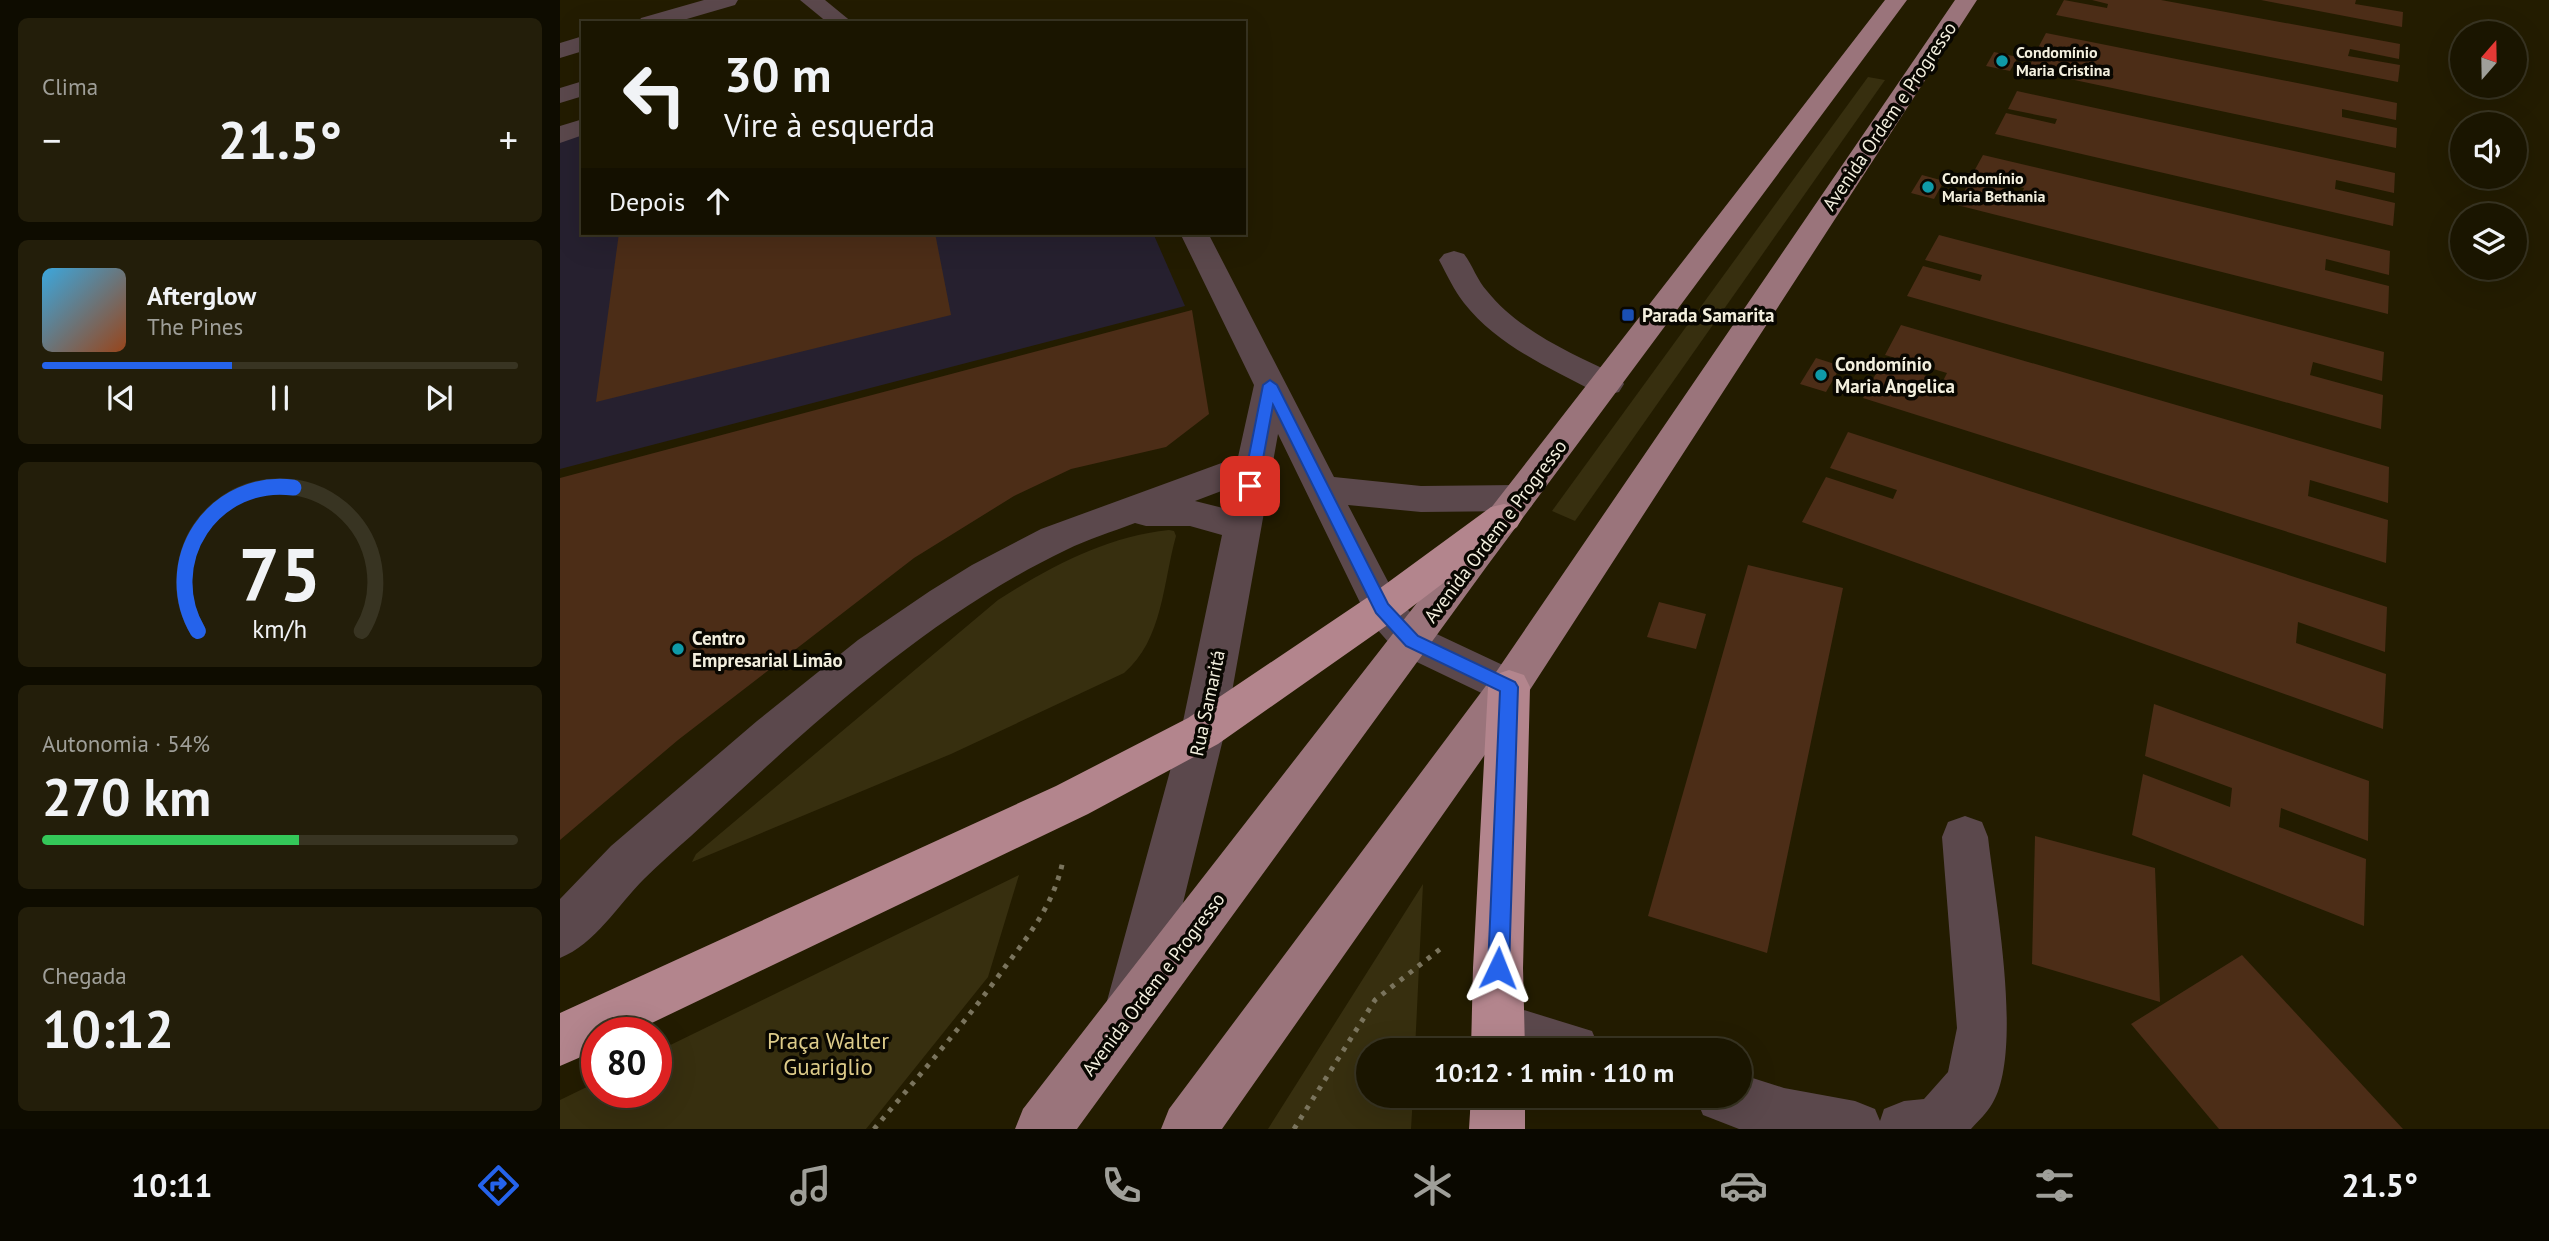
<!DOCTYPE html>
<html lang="pt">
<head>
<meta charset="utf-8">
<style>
	:root { --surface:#1a1500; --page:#231e0a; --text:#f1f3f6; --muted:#9f9f99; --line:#383422; --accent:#2563eb }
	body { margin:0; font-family:"PT Sans",sans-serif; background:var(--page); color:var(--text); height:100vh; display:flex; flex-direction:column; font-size:26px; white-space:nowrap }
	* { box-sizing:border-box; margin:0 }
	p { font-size:23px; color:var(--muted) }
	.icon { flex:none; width:38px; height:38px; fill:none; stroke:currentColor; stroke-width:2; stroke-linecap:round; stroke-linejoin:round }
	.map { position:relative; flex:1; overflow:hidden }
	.panel { display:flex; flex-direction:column; gap:18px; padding:18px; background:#0e0c00; width:560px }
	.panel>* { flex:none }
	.banner { position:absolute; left:21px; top:21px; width:665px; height:214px; border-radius:0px; box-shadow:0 7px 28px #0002,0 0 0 2px var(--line); background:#1a1500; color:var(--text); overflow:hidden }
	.needle { width:46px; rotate:20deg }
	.buttons { position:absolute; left:1890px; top:21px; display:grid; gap:14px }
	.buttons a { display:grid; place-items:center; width:77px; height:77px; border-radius:50%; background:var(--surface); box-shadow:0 7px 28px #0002,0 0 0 2px var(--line); font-size:35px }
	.speed { position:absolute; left:21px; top:1017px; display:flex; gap:14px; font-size:35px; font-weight:700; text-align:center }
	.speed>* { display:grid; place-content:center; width:91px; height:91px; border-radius:50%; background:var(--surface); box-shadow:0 7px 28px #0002,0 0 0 2px var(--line); line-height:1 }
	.speed .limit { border:10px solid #d22; background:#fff; color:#111 }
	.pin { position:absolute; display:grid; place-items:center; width:60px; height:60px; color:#fff; margin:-30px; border-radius:14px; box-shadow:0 4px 10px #0006 }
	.me { position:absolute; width:77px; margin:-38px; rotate:2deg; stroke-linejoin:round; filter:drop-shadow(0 0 5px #0008) }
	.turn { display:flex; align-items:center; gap:24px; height:147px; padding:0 28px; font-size:32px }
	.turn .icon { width:91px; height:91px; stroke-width:2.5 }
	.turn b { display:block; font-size:49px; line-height:60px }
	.then { display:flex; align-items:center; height:66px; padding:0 28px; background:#0003; gap:14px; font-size:26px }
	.big { font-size:52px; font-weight:700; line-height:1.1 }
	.panel .widget { flex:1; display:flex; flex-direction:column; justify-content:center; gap:10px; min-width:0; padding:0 24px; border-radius:10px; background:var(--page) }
	.panel .dial { align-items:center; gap:0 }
	.dial svg { height:182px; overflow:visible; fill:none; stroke:var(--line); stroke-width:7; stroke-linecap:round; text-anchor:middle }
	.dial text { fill:var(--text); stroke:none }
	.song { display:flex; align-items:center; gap:21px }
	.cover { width:84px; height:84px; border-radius:10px; background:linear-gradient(135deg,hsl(200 70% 55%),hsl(20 70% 35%)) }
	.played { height:7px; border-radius:4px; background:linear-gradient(90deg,var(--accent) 40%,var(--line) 40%) }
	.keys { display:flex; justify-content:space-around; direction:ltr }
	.heat { display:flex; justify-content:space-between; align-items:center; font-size:38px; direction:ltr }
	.charge { height:10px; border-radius:5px; background:linear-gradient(90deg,#34c759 54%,var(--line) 0) }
	.trip { position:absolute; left:796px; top:1038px; width:396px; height:70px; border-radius:35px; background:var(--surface); box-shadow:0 7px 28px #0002,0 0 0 2px var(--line); font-weight:700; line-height:70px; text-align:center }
	.tab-bar { display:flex; height:112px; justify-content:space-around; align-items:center; background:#0a0800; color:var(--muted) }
	.tab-bar .icon { width:49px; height:49px }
	.tab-bar .on { color:var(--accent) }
	.tab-bar b { font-size:32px; color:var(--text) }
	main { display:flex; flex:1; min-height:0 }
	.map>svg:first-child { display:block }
	.commercial { fill:#26202f }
	.green { fill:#372f0f }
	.building { fill:#4c2d17 }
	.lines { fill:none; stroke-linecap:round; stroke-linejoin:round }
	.path { stroke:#7a745d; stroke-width:5; stroke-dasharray:4.5 7; stroke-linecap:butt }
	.minor { fill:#5b484c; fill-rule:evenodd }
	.major { fill:#9a747b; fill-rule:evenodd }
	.highway { fill:#b3858d; fill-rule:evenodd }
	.route { fill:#2563eb; stroke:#184099; stroke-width:2 }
	.culture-dot { fill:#0f9aa8; stroke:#090701; stroke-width:2.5 }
	.transit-dot { fill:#1a4fb4; stroke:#090701; stroke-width:2.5 }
	.labels { text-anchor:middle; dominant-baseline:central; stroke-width:7; stroke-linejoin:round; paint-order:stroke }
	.far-poi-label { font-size:16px; font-weight:bold; fill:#f3efde; stroke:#090701; text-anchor:start }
	.street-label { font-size:19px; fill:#f3efde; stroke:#090701 }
	.poi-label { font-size:19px; font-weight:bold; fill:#f3efde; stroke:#090701; text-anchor:start }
	.near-park-label { font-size:23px; fill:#ddcb89; stroke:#090701 }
</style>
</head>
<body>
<main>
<section class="panel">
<div class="widget"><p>Clima</p>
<div class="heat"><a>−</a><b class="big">21.5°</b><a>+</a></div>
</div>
<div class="widget">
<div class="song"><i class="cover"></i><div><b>Afterglow</b><p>The Pines</p></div></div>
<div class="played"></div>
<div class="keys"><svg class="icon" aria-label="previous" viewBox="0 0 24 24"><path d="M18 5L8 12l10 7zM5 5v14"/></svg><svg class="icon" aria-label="pause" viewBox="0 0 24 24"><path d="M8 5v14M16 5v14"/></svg><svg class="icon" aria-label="next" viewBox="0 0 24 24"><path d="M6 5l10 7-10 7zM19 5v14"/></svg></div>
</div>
<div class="widget dial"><svg viewBox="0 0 100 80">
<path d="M14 69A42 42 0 1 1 86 69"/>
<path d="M14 69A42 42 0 0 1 56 6" stroke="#2563eb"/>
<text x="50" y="56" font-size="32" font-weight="700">75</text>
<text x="50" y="72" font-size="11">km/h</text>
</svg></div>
<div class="widget"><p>Autonomia · 54%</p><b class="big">270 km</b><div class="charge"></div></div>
<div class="widget"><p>Chegada</p><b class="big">10:12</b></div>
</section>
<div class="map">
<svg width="1989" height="1129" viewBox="0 0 1989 1129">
	<rect width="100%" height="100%" fill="#231c00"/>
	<polygon class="commercial" points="23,132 23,233 593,233 625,306 0,469 0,141"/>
	<g class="green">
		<polygon points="1308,77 1325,80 1015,521 992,511"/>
		<path d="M609 530 614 531 616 536C603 582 603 640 564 673L391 754 132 862 136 854 438 600C490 567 547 536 609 530Z"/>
		<polygon points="459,875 428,977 306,1129 0,1129 0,1100 37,1082 37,1092 96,1092 96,1052"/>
		<polygon points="863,884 855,1050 808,1050 808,1096 853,1096 851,1129 708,1129"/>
	</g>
	<g class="building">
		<polygon points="1504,0 1547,8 1548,4 1532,0 1601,0 1840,44 1839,59 1790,49 1788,56 1840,65 1838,82 1496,15"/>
		<polygon points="1701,0 1796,0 1795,4 1843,12 1842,27"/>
		<polygon points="1486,33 1837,103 1836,120 1782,109 1782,117 1837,128 1836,148 1467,70 1477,52 1523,61 1524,57 1478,48"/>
		<polygon points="1434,52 1458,57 1450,71 1426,66"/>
		<polygon points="1457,91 1835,173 1834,193 1776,180 1775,189 1835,203 1833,226 1435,134 1446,113 1495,124 1497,119 1448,109"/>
		<polygon points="1423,155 1830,251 1829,275 1766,259 1765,270 1829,286 1828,314 1397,205 1410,180 1462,193 1464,188 1412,175"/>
		<polygon points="1362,175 1384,181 1374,199 1351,193"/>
		<polygon points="59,233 375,233 391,315 36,402"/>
		<polygon points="1379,235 1824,352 1822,381 1753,362 1750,375 1823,395 1821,429 1347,296 1363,266 1420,281 1422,275 1365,260"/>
		<polygon points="632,310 649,414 606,447 511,469 454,496 354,558 118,740 0,840 0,478"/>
		<polygon points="1341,325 1829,467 1828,503 1750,480 1748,496 1828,520 1826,563 1303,398 1322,362 1383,381 1387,373 1325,355"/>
		<polygon points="1256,358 1281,366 1266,392 1240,384"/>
		<polygon points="1288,432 1827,607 1825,652 1738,622 1736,643 1826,674 1823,729 1242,522 1266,477 1333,499 1337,490 1270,468"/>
		<polygon points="1188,565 1283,588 1207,953 1088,916"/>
		<polygon points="1099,602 1146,614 1136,649 1087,637"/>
		<polygon points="1594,704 1809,781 1808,841 1721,808 1719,827 1806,859 1804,926 1572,835 1583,774 1670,807 1672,788 1585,756"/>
		<polygon points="1475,836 1595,868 1600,1002 1472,964"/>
		<polygon points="1682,955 1843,1129 1659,1129 1571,1024"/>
	</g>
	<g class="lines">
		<g class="path">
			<path d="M314 1129C359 1076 405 1023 445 967 470 934 495 902 503 860"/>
			<polyline points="734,1129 815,1000 884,946"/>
		</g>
		<g class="minor">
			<polygon points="144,0 178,0 175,5 113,23 78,23 81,18"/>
			<polygon points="240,0 265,0 293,23 268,23"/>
			<polygon points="23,36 23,51 0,58 0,43"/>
			<polygon points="23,81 23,96 0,103 0,88"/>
			<polygon points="23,119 23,135 0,143 0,126"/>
			<path d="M620 233H648L774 477 861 486 958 485 971 489 976 498 971 507 958 511 861 512 788 505 836 597 866 629 964 675 970 687 964 699 949 704 934 699 838 653 808 619 718 434 665 731 599 1001 591 1019 573 1027 555 1019 547 1001 621 731 662 535 630 526H586L575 523C552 532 528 539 506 550 364 618 246 730 131 836 115 850 99 864 84 879 58 905 35 944 0 958V899L51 846 197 721 298 640 370 591 412 565 481 529 678 457 694 385ZM672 487 667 509 635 501Z"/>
			<path d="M894 251 904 254C913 266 917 280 927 291 960 332 1013 354 1059 376L1064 384 1059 392 1047 395 1035 392C989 368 937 345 904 303 894 290 887 275 879 260L884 254Z"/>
			<path d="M1405 816 1422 822 1428 837C1435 900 1464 1052 1432 1104 1427 1113 1418 1121 1411 1129H1179L1143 1115 1135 1096H1180V1074L1224 1088 1295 1101 1315 1109 1320 1121 1324 1109 1344 1101 1364 1099 1388 1072 1397 1028 1382 837 1388 822Z"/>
			<polygon points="938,1002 1032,1031 1040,1050 928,1050 919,1047 912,1028 919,1009"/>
		</g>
		<g class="major">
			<path d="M1325 0H1347L927 566 517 1129H455L463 1109C750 739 1039 371 1325 0Z"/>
			<polygon points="1395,0 1417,0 964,699 662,1129 601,1129 609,1109 934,675"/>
		</g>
		<g class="highway">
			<polygon points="944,504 957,507 963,517 957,527 836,619 658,744 528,814 73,1032 37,1032 37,1050 0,1066 0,1013 496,786 628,718 808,597 931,507"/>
			<polygon points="949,670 964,675 970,687 963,968 965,1050 911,1050 913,968 928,687 934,675"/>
			<polygon points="911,1096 965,1096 965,1129 909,1129"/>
		</g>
	</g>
	<polygon class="route" points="710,380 717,385 828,604 858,636 955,682 958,687 949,968 946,976 938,979 931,976 928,968 940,691 846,646 816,613 713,405 698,486 690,491 685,490 683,486 703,385"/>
	<g class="culture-dot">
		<circle cx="1442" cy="61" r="7"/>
		<circle cx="1368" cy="187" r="7"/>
		<circle cx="1261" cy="375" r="7"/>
		<circle cx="118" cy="649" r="7"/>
	</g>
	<rect class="transit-dot" x="1061" y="308" width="14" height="14" rx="3.5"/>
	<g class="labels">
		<g class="far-poi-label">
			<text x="1456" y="52">Condomínio<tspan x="1456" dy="18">Maria Cristina</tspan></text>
			<text x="1382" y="178">Condomínio<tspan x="1382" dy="18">Maria Bethania</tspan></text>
		</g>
		<g class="street-label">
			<text transform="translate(1329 116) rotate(-56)">Avenida Ordem e Progresso</text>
			<text transform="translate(935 531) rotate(-53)">Avenida Ordem e Progresso</text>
			<text transform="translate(647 703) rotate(-78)">Rua Samaritá</text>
			<text transform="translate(593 984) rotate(-53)">Avenida Ordem e Progresso</text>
		</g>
		<g class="poi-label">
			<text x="1082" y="315">Parada Samarita</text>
			<text x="1275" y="364">Condomínio<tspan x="1275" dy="22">Maria Angelica</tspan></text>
			<text x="132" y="638">Centro<tspan x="132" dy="22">Empresarial Limão</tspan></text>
		</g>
		<g class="near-park-label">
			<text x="268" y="1040">Praça Walter<tspan x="268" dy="26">Guariglio</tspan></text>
		</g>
	</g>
</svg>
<div class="buttons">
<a><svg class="needle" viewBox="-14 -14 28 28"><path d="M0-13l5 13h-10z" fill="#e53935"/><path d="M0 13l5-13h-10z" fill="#9f9f99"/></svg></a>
<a><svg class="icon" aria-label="sound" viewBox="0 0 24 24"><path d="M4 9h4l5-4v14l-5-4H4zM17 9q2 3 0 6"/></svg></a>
<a><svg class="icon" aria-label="layers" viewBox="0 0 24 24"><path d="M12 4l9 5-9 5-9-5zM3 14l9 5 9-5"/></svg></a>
</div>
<div class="speed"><div class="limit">80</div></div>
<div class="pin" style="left:690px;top:486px;background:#d93025"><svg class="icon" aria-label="arrive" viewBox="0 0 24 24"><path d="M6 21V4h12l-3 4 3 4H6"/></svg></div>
<svg class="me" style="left:938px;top:968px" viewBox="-20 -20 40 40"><path d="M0-17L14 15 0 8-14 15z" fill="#2563eb" stroke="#fff" stroke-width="4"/></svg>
<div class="trip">10:12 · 1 min · 110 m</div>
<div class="banner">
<div class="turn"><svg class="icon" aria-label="left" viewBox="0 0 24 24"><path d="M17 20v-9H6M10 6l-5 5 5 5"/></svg><div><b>30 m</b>Vire à esquerda</div></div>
<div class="then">Depois<svg class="icon" aria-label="ahead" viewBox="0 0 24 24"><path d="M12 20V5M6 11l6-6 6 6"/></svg></div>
</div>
</div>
</main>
<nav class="tab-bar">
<b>10:11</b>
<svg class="icon on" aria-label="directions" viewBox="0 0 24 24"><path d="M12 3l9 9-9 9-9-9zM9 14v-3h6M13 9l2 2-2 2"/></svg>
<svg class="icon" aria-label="music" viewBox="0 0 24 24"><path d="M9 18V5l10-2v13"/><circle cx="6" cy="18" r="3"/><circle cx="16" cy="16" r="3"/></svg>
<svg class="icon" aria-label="phone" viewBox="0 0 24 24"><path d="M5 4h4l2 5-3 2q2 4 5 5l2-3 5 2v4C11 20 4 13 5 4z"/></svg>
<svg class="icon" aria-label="climate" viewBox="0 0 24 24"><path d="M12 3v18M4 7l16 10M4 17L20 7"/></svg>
<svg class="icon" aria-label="car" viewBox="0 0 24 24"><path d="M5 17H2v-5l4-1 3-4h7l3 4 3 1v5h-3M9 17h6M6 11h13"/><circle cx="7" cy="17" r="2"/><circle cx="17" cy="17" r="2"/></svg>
<svg class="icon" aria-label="filters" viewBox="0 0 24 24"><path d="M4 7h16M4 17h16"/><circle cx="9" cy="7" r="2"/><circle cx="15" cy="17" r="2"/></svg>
<b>21.5°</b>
</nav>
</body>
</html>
